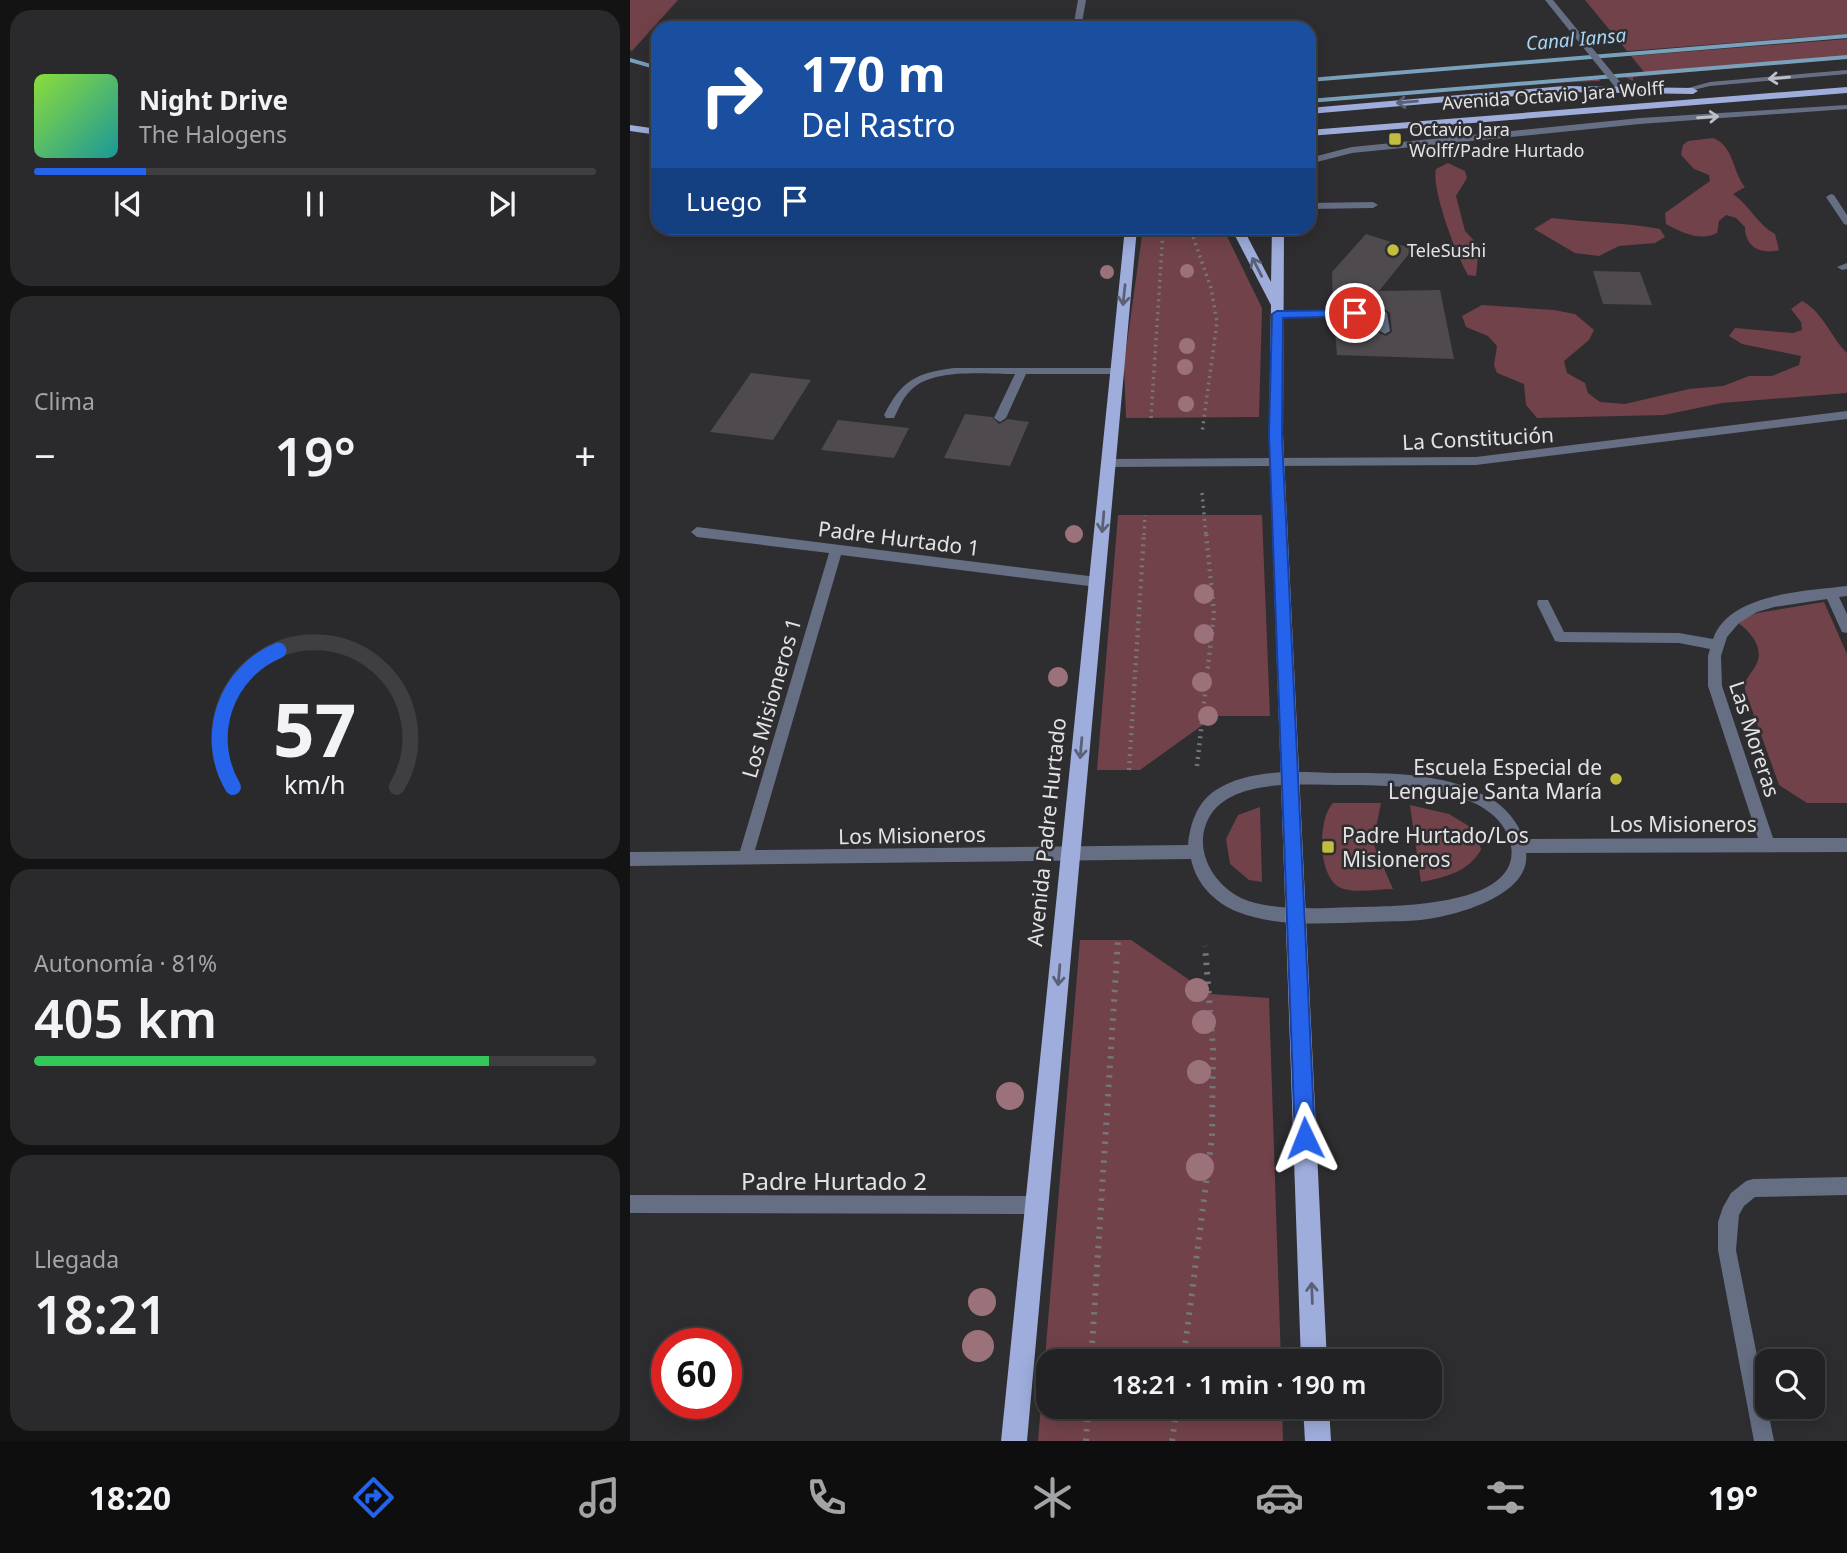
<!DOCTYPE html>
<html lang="es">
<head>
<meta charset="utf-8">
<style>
	:root { --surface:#222224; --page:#2a2a2c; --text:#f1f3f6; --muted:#a2a4a6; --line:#3f3f41; --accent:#2563eb }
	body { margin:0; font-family:"Noto Sans",sans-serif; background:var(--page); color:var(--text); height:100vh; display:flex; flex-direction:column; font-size:26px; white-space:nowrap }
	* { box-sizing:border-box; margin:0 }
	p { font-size:23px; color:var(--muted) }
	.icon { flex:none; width:38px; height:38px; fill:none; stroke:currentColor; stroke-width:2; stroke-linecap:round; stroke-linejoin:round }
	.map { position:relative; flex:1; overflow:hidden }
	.drawer { display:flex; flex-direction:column; gap:10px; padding:10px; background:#131314; width:630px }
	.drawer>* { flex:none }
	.hud { position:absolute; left:21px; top:21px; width:665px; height:214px; border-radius:21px; box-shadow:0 4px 18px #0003,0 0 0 2px var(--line); background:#1a4fa0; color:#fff; overflow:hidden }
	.tools { position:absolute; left:1125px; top:1349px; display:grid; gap:14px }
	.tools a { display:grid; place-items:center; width:70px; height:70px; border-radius:14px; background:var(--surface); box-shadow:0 4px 18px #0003,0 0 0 2px var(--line); font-size:35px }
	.speed { position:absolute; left:21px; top:1328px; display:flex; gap:14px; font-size:35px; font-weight:700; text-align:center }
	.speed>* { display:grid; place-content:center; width:91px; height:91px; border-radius:50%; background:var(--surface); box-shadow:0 4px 18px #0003,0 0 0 2px var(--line); line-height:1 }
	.speed .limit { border:10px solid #d22; background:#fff; color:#111 }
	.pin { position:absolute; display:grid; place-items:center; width:60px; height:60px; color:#fff; margin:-30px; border:4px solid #fff; border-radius:50%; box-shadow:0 2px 7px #0007 }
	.me { position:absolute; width:77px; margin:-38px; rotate:358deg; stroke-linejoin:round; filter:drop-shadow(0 0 5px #0008) }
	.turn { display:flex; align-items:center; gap:24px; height:147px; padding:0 35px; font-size:32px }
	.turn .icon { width:91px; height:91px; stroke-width:2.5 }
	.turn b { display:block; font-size:49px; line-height:60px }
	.then { display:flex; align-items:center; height:66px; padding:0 35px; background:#0003; gap:14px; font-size:26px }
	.big { font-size:52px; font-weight:600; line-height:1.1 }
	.drawer .card { flex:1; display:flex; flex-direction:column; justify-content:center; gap:10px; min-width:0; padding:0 24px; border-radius:21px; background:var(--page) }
	.drawer .dial { align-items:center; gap:0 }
	.dial svg { height:182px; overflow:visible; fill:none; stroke:var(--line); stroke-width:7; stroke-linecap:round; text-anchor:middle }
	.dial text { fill:var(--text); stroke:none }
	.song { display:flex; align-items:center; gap:21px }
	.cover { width:84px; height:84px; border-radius:10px; background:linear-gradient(135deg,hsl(90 70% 55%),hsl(180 70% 35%)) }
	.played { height:7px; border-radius:4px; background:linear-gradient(90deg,var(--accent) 20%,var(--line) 20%) }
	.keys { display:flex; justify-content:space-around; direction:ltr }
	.heat { display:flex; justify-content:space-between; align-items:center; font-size:38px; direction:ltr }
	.charge { height:10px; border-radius:5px; background:linear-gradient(90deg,#34c759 81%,var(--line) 0) }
	.trip { position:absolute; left:406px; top:1349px; width:406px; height:70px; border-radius:21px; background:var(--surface); box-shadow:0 4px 18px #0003,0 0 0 2px var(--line); font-weight:600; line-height:70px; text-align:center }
	.tabs { display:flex; height:112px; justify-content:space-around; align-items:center; background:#0e0e0e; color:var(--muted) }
	.tabs .icon { width:49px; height:49px }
	.tabs .selected { color:var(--accent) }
	.tabs b { font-size:32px; color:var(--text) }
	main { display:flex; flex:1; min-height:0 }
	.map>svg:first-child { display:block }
	.green { fill:#71424a }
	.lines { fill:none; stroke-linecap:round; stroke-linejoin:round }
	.stream { fill:#79a1bb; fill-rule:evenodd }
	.building { fill:#4e4a4d }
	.path-far3 { stroke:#767577; stroke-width:2.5; stroke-dasharray:1 3.5; stroke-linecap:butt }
	.path-far2 { stroke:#767577; stroke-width:3.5; stroke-dasharray:2 4.5; stroke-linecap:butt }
	.path-far1 { stroke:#767577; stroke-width:4.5; stroke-dasharray:2 5; stroke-linecap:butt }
	.path { stroke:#767577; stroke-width:6; stroke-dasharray:2.5 7; stroke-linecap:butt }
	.lane { fill:#666e84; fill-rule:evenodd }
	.street { fill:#666e84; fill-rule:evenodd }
	.primary { fill:#9eaddc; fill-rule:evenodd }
	.tree { fill:#9b727a }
	.oneway { stroke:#bebfc7 }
	.oneway2 { stroke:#5b6075 }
	.route { fill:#2563eb; stroke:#184099; stroke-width:2 }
	.poi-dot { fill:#c2bd3f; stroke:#2e2d30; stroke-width:2.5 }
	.labels { text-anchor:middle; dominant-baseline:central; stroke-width:5; stroke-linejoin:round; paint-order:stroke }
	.far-street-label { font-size:18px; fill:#e3e2e4; stroke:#2e2d30 }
	.far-poi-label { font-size:18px; fill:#e3e2e4; stroke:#2e2d30; text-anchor:start }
	.far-water-label { font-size:19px; font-style:italic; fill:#a5d5f5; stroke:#2e2d30 }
	.street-label { font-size:21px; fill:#e3e2e4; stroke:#2e2d30 }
	.poi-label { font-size:21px; fill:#e3e2e4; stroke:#2e2d30; text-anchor:end }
	.near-street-label { font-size:24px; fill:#e3e2e4; stroke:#2e2d30 }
</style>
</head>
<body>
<main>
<section class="drawer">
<div class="card">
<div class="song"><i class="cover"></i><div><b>Night Drive</b><p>The Halogens</p></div></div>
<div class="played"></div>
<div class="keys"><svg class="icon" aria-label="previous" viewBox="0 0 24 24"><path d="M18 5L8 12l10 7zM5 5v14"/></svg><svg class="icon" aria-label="pause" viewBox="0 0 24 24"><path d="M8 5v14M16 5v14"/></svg><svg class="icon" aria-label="next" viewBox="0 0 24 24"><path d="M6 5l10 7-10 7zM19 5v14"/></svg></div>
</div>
<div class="card"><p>Clima</p>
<div class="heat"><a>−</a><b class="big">19°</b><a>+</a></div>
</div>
<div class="card dial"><svg viewBox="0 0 100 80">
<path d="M14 69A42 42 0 1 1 86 69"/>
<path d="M14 69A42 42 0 0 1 34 9" stroke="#2563eb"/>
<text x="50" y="56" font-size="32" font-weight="700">57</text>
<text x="50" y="72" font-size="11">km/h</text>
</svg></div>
<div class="card"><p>Autonomía · 81%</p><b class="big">405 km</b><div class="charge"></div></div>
<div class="card"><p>Llegada</p><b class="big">18:21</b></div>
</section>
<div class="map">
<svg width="1217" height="1441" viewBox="0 0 1217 1441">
	<rect width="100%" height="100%" fill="#2e2d30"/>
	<g class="green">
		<polygon points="0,0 48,0 2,51 0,50"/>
		<polygon points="955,0 1217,0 1217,34 997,51"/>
		<polygon points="1217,39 1217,58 1003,77 1003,81 991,75 1015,73 1001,56"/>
		<polygon points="968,77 970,81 896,84 679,102 679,99"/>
		<path d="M1083 138C1104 146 1102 171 1115 187L1103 194C1120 206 1128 225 1145 234L1149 250C1131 255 1115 247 1115 227L1106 218 1096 215 1089 221 1087 233C1070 242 1051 232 1036 224L1035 213 1080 181 1079 175 1064 169 1051 155 1053 145 1058 141Z"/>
		<path d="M818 163 835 171 837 178 826 196 835 231 849 246 846 276 838 275C827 257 801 189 806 169Z"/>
		<path d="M922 218C958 223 994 222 1030 229L1035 237 1025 243 989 246 969 256 945 253 904 229Z"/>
		<polygon points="513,228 593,228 632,308 629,417 496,418 494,365"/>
		<path d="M1172 301C1194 313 1200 336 1217 353V393L1092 403 1034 415 907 418 896 405 894 384 867 373 864 365 867 346 858 336 836 327 832 316 852 305 924 310 945 314 964 330 959 340 934 361 937 373 955 383 958 393 970 402 995 404 1059 389 1093 386 1119 376H1142L1169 365 1171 356 1112 344 1099 336 1105 328 1163 333 1172 330 1171 322 1161 309Z"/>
		<polygon points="488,515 632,515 640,716 585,716 510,770 467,770"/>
		<path d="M1194 602 1217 654V803H1177L1149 785 1115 690C1114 678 1121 675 1126 665 1135 648 1120 631 1107 622L1127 613Z"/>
		<path d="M703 803H751L743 843 763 889C748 889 728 893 714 889 687 882 687 819 703 803Z"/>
		<path d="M780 805 819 814 847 831 851 850C837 873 815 877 791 882Z"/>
		<polygon points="630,807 632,882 619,880 600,864 596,839 608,815"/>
		<polygon points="450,940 501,940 580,994 639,998 651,1361 418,1362 418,1407 652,1407 653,1441 408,1441"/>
	</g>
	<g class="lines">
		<g class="stream">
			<polygon points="1217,34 1217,38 679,82 679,78"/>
			<polygon points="1217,55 1217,59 679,103 679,99"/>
			<polygon points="0,58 28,66 28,70 0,62"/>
		</g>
	</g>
	<g class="building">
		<polygon points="736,234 783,249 749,291 810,290 824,359 707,355 704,319 745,319 749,333 756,336 762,332 760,313 753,308 703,308 702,272"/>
		<polygon points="963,271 1010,272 1022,305 973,304"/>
		<polygon points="121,373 181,380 143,440 80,432"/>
		<polygon points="335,414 362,417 369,424 378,419 399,422 380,466 314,458"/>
		<polygon points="208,420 279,428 264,458 191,450"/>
	</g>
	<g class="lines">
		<g class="path-far3">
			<polyline points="560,228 562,233"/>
			<polyline points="533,233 533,228"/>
		</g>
		<g class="path-far2">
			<polyline points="561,231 581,288 587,322 572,433"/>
			<polyline points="521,418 533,231"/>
			<polyline points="572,493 576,535"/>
			<polyline points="514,535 515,515"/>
		</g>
		<g class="path-far1">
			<polyline points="567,766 584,613 576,533"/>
			<polyline points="499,770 514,533"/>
		</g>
		<g class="path">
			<polyline points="461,1362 488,940"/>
			<polyline points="553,1362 582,1137 583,1049 575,946"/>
			<polyline points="456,1441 458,1407"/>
			<polyline points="542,1441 547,1407"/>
		</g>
		<g class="lane">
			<polygon points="448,0 456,0 451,28 443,28"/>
			<polygon points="915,0 923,0 995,88 995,92 989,92"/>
			<polygon points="679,203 743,202 748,205 743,208 679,209"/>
			<path d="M324 368H487L492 371 487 374H396L376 418 370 422 364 418 385 374C356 374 304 368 282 389 273 397 269 408 264 418H256L254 415C272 380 286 373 324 368Z"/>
		</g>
		<g class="street">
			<polygon points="1217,70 1217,74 1080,86 1051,93 1047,91 1080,82"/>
			<polygon points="1217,105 1217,109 1010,124 722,153 679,164 679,158 722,147 1010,118"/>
			<polygon points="1201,194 1204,195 1217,215 1217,225 1214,224 1196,197"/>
			<polygon points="1217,263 1217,269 1212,270 1207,267"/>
			<polygon points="752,310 757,313 760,331 755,334 750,331 747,316 647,317 642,314 647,311"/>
			<polygon points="1217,411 1217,419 846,465 479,467 473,463 479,459 846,457"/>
			<path d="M67 527 467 577 473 582 467 587 211 555 125 850 558 845C560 824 567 802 586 790 621 768 665 772 705 773 739 773 773 772 806 779 825 782 844 789 861 799 877 808 887 822 894 839L1128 838 1078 686V656L1080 649 1049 643 930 642 925 641 907 604 908 600H918L934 632 1049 633 1083 639C1099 593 1176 591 1217 586V596L1209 597 1217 614V633L1212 632 1197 599 1144 607 1127 612 1109 623 1097 637 1091 656 1092 686 1143 838H1217V852L896 853C901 893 834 913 804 918 783 922 762 921 740 922 699 923 648 928 608 912 585 903 566 884 561 859L0 866V852L110 851 199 553 67 537 61 532ZM721 785C766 786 860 785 879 838 902 907 765 906 727 907 695 908 641 912 611 898 585 885 565 854 576 824 595 774 679 786 721 785Z"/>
			<polygon points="1217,1177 1217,1195 1125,1197 1114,1206 1109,1215 1106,1250 1144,1441 1124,1441 1088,1250 1088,1222 1093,1207 1101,1193 1116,1181 1123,1179"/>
			<polygon points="0,1195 407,1196 414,1198 416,1205 414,1212 407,1214 0,1213"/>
		</g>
		<g class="primary">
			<polygon points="934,86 1063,88 1068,91 1063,94 934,92 679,114 679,108"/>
			<polygon points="1217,87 1217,93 679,136 679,130"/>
			<polygon points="0,125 28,129 28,135 0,131"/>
			<polygon points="495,228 507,228 397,1441 371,1441"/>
			<polygon points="601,228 613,228 641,282 642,228 654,228 653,435 697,1362 671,1362 639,435 641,305"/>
			<polygon points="673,1407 699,1407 701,1441 675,1441"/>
		</g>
	</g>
	<g class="tree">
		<circle cx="557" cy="271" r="7"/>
		<circle cx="477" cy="272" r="7"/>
		<circle cx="557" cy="346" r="8"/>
		<circle cx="555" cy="367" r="8"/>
		<circle cx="556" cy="404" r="8"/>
		<circle cx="444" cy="534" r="9"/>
		<circle cx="574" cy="594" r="10"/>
		<circle cx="574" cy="634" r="10"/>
		<circle cx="428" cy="677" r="10"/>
		<circle cx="572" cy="682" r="10"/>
		<circle cx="578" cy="716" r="10"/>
		<circle cx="567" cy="990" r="12"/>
		<circle cx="574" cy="1022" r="12"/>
		<circle cx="569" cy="1072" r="12"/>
		<circle cx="380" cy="1096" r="14"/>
		<circle cx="570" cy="1167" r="14"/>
		<circle cx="352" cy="1302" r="14"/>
		<circle cx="348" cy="1346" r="16"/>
	</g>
	<defs><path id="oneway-shaft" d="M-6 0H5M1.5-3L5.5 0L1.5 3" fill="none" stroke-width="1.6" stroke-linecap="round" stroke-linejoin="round" transform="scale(1.75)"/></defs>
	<g class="oneway">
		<use href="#oneway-shaft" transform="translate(1149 78) rotate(175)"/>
		<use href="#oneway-shaft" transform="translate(1078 117) rotate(-4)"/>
	</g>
	<g class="oneway2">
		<use href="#oneway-shaft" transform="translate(777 102) rotate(175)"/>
		<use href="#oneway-shaft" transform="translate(627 267) rotate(-117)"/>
		<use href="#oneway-shaft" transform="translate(494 295) rotate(96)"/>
		<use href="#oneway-shaft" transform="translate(473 522) rotate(95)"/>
		<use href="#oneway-shaft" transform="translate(451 748) rotate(95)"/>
		<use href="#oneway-shaft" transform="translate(429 975) rotate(95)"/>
		<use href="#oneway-shaft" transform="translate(682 1293) rotate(-92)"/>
	</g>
	<polygon class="route" points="725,310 731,313 729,316 653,318 652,435 685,1138 682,1145 675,1148 668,1145 665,1138 639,435 642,314 647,311"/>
	<g class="poi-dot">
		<rect x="758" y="132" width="14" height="14" rx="3.5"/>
		<circle cx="763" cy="250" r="7"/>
		<circle cx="986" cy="779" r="7"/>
		<rect x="691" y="840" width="14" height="14" rx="3.5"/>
	</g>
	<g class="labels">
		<g class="far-street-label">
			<text transform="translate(923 95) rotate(-4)">Avenida Octavio Jara Wolff</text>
		</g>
		<g class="far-poi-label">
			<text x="779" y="129">Octavio Jara<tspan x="779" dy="21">Wolff/Padre Hurtado</tspan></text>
			<text x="777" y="250">TeleSushi</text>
		</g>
		<g class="far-water-label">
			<text transform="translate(946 39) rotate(-5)">Canal Iansa</text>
		</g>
		<g class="street-label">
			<text transform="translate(848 438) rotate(-3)">La Constitución</text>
			<text transform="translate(269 538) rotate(7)">Padre Hurtado 1</text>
			<text transform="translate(141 698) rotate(-74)">Los Misioneros 1</text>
			<text transform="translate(1125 739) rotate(72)">Las Moreras</text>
			<text x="1053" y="824">Los Misioneros</text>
			<text transform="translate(416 832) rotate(-84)">Avenida Padre Hurtado</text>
			<text transform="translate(282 835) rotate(-1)">Los Misioneros</text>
		</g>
		<g class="poi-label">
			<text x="972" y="767">Escuela Especial de<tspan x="972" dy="24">Lenguaje Santa María</tspan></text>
			<text x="712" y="835" text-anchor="start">Padre Hurtado/Los<tspan x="712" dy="24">Misioneros</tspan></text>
		</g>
		<g class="near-street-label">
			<text x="204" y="1180">Padre Hurtado 2</text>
		</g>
	</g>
</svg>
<div class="tools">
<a><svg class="icon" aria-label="search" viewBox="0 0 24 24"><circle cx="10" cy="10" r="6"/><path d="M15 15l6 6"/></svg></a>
</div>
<div class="speed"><div class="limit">60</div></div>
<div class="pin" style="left:725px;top:313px;background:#d93025"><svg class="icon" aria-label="arrive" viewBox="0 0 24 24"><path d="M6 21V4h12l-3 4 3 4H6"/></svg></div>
<svg class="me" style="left:675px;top:1138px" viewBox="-20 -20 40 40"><path d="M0-17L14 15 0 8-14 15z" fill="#2563eb" stroke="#fff" stroke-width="4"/></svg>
<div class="trip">18:21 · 1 min · 190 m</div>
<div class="hud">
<div class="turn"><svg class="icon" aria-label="right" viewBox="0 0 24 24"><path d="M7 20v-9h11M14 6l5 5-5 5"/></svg><div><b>170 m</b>Del Rastro</div></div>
<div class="then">Luego<svg class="icon" aria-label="arrive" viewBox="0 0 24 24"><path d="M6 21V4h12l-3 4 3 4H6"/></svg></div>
</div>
</div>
</main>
<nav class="tabs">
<b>18:20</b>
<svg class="icon selected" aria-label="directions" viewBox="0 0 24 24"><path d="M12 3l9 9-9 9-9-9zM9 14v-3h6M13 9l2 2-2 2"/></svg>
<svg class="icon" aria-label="music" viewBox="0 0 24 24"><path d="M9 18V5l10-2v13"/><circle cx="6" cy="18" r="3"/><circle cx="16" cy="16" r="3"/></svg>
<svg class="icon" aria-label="phone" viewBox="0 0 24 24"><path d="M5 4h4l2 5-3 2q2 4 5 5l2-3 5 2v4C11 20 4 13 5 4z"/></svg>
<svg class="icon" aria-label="climate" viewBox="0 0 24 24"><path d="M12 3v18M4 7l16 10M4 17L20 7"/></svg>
<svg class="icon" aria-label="car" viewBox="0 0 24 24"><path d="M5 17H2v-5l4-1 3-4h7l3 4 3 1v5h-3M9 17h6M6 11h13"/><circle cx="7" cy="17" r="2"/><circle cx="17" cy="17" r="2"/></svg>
<svg class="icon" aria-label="filters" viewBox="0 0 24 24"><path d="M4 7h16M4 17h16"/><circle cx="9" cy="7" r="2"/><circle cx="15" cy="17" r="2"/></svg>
<b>19°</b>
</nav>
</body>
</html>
